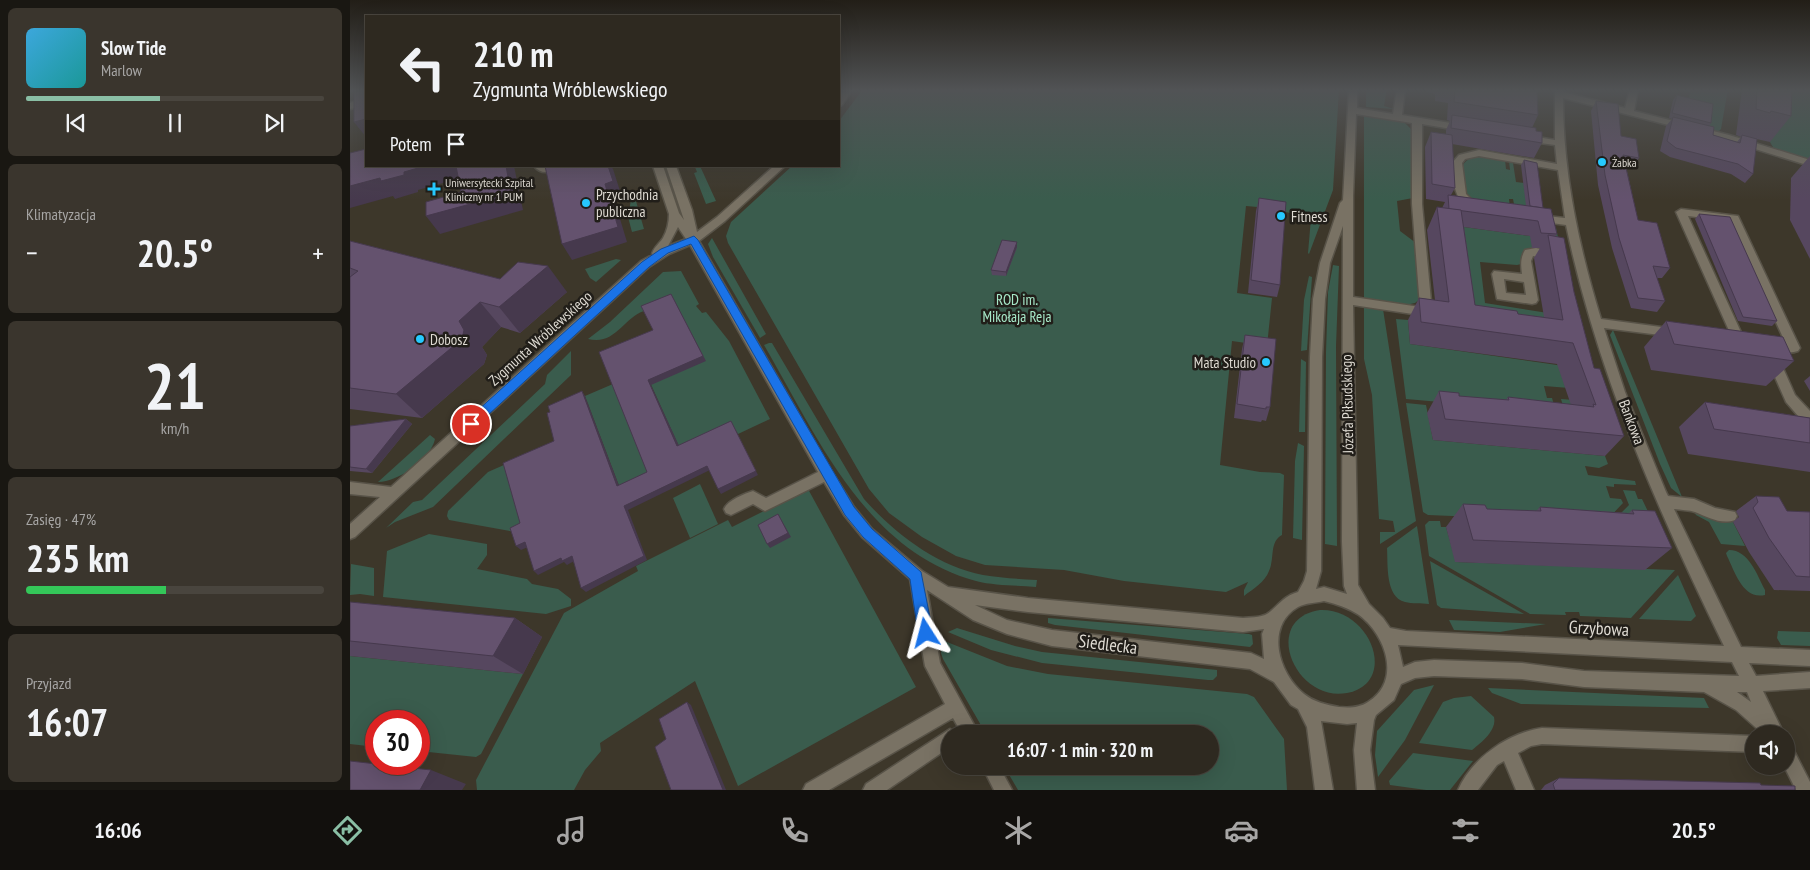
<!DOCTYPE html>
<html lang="pl">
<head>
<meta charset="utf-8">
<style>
	:root { --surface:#2e2920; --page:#3a352d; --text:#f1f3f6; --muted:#a7a6a5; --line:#49453e; --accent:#8abfa5 }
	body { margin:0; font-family:"PT Sans Narrow",sans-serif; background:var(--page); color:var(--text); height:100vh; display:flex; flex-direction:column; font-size:19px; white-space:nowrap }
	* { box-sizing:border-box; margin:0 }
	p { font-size:16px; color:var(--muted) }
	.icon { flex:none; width:28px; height:28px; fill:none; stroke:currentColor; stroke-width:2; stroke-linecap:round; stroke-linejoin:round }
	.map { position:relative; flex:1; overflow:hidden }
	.sheet { display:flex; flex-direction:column; gap:8px; padding:8px; background:#191712; width:350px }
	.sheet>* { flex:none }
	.top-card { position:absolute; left:15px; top:15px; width:475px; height:152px; border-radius:0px; box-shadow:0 5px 20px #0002,0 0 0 1px var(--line); background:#2e2920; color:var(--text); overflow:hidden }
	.buttons { position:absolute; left:1395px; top:725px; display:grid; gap:10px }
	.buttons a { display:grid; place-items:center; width:50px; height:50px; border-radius:50%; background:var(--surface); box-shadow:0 5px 20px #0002,0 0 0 1px var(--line); font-size:25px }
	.speed { position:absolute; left:15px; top:710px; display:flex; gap:10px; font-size:25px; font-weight:700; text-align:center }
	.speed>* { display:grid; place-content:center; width:65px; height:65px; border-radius:50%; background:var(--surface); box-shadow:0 5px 20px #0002,0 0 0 1px var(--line); line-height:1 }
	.speed .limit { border:8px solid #d22; background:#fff; color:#111 }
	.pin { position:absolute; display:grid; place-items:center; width:42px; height:42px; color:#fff; margin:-21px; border:2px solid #fff; border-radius:50%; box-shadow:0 1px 5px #0007 }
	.me { position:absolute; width:55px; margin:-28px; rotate:351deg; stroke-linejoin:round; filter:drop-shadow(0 0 4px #0008) }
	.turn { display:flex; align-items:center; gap:18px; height:105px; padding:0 25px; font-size:22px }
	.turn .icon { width:65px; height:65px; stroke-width:2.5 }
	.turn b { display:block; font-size:35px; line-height:42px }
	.then { display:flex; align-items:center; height:48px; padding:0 25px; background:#0003; gap:10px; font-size:19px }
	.big { font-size:38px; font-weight:700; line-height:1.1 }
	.sheet .tile { flex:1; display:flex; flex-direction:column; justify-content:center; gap:8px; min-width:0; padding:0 18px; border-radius:8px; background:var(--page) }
	.sheet .dial { align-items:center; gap:0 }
	.dial b { font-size:65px; line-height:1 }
	.song { display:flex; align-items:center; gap:15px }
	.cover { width:60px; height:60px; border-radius:8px; background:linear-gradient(135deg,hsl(200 70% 55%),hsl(180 70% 35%)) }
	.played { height:5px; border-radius:2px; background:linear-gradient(90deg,var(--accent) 45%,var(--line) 45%) }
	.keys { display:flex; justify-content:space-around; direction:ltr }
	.heat { display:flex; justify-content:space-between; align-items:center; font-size:28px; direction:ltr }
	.charge { height:8px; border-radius:4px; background:linear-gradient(90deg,#34c759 47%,var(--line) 0) }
	.trip { position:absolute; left:591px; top:725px; width:278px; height:50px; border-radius:25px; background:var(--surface); box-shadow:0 5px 20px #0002,0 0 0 1px var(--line); font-weight:700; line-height:50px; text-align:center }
	.menu { display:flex; height:80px; justify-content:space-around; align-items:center; background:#12100d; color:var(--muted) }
	.menu .icon { width:35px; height:35px }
	.menu .on { color:var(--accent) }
	.menu b { font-size:22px; color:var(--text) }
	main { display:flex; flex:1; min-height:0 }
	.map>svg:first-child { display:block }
	.green { fill:#3a5c4d }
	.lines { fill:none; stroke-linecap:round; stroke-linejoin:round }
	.minor-casing { stroke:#585348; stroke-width:3 }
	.minor { fill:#797264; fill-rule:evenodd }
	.wall { fill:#56475f; fill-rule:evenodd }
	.shaded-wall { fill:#46394d }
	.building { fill:#64526e; stroke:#46394d }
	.route { fill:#1a73e8; stroke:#114b97 }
	.poi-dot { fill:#26c9fe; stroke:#211e19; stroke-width:2 }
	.labels { text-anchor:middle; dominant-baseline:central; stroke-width:5; stroke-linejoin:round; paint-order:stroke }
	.far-poi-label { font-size:12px; fill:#dfdbd3; stroke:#211e19; text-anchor:start }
	.poi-label { font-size:15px; fill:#dfdbd3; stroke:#211e19; text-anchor:start }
	.park-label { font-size:15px; fill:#a8eaca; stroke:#211e19 }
	.street-label { font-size:15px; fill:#dfdbd3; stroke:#211e19 }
	.near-street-label { font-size:18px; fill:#dfdbd3; stroke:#211e19 }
</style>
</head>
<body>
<main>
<section class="sheet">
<div class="tile">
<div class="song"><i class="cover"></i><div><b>Slow Tide</b><p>Marlow</p></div></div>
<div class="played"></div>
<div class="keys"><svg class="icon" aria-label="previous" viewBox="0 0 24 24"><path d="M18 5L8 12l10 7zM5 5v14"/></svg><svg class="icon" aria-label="pause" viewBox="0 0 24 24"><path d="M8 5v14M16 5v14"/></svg><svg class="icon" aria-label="next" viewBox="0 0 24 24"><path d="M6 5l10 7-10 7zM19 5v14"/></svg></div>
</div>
<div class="tile"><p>Klimatyzacja</p>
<div class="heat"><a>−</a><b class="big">20.5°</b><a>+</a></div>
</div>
<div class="tile dial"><b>21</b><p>km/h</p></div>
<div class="tile"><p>Zasięg · 47%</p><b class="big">235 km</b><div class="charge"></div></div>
<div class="tile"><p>Przyjazd</p><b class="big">16:07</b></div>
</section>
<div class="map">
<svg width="1460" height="790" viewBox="0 0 1460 790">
	<rect width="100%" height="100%" fill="#3d372a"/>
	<g class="green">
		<path d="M513 89H989L983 190 959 254 958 253 961 218 919 208 896 206 887 293 922 298 917 346 882 341 870 465 910 472 930 473 934 475 932 535C919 542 925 558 919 571 915 582 903 589 894 596V590L898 582 876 592 774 581 714 570 635 565 606 556 572 537 539 513 519 489 378 243 376 236 381 222 442 166H489V121Z"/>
		<polygon points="1016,89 1037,89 1034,106 1044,109 1016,107"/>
		<polygon points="1328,89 1378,89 1371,129 1368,132 1362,131 1338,103 1340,92"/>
		<polygon points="1424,89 1460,89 1460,161 1424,149 1420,142"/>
		<polygon points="1014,114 1054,122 1063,131 1063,198 1047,201 1050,231 1066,243 1070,299 1065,303 1051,306 1014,300"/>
		<path d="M1125 156 1155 160 1156 169 1160 170 1159 161 1163 163 1166 182 1174 183 1191 208 1165 209 1163 199H1159L1160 208 1126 204 1114 193C1112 176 1105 164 1125 156Z"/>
		<polygon points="341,166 350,166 366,201 356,204 344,173 347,172 345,167"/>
		<polygon points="282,194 284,194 294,229 282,232 278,217"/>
		<polygon points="1092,224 1195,238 1199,224 1206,228 1212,256 1183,248 1173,252 1171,264 1167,265 1130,262 1135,303 1217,316 1223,336 1087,317 1085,300"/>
		<polygon points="362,238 416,334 410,338 363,257 358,244"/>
		<polygon points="266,259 271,260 246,282 240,278 235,269"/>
		<polygon points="983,265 989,266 986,346 987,546 975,544 976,352 978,292"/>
		<path d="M331 271 349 304 346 306 352 313 356 312 379 341 420 419 388 434 383 426 335 460 289 358 312 348 294 311C273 318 265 346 238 339L260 322 313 272Z"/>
		<polygon points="959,276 962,277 957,350 951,351 954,300"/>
		<polygon points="1014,306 1033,309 1066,521 1030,544 1030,532 1045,532 1043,521 1029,519 1022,395 1014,359"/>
		<polygon points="1046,319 1058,320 1060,344 1221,367 1252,394 1215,413 1211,399 1237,401 1232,389 1194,386 1197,398 1202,398 1206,412 1056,399"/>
		<polygon points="1263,330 1332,497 1321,488 1310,464 1260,335"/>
		<path d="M419 343H422L514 499C545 534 587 566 633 575 651 578 669 579 687 580L686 587C666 585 645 586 626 581 515 551 467 436 414 345Z"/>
		<polygon points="221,351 221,375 83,507 45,522 36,528 63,502 72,500 195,384 197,375"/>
		<polygon points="951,359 956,362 955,432 949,432"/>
		<polygon points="263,384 301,476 271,491 235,396"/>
		<polygon points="1056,403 1076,405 1083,440 1255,456 1258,464 1249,468 1235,466 1238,475 1285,481 1286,485 1264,484 1264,487 1256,486 1260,498 1271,499 1273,503 1255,522 1078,515 1073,512"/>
		<path d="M80 435 85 439C81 459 48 482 28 482Z"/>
		<polygon points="212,439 175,528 165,532 99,520 97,516 98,511 138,472"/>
		<polygon points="948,443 954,446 952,540 943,538 945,461"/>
		<polygon points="350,484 368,524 340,538 323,498"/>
		<polygon points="458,489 566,687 388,786 345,681 250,743 251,751 235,770 224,790 127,790 126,780 214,613 288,571 286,566 378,520 382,527"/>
		<polygon points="1273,490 1285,491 1288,499 1292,499 1304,524 1261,523 1279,505"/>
		<polygon points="1342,509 1361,519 1383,522 1395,546 1371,544 1359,522 1346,515"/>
		<polygon points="1079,521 1090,521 1091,527 1096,527 1106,562 1325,570 1281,618 1230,616 1229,612 1215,612 1216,615 1180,614 1079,556 1075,525"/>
		<path d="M1067 526 1079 604C1071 603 1062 604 1055 602 1035 597 1038 564 1037 548Z"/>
		<polygon points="79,534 137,544 137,555 127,569 177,579 182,584 208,589 221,599 221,606 196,614 33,597 37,551"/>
		<path d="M1379 550C1399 550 1407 575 1415 590V595C1393 600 1385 572 1377 556L1376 553Z"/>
		<polygon points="1080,561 1174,614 1091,608 1087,605"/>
		<polygon points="1,564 24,568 24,596 10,594 0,595"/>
		<polygon points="1328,575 1346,616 1341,621 1289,619"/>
		<path d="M970 610C1021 608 1049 683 997 693 945 703 910 619 970 610Z"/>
		<polygon points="698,618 899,634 902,635 903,644 900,647 705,625 698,623"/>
		<polygon points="1099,620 1196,624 1150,632 1104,630"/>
		<polygon points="607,628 665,646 692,652 867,670 867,676 863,680 858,680 692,663 641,650 598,632"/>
		<polygon points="1428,631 1460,632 1460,646 1431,645 1427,638"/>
		<polygon points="592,640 657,666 698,674 897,694 904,697 934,739 937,790 668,790 654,766 860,766 860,734 636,734 593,659 591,653"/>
		<polygon points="0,656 173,674 131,754 126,757 69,751 69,721 26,721 26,747 0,744"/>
		<polygon points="1084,685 1055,740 1028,777 1025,755 1027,731 1064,690"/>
		<polygon points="1138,688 1354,698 1359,708 1171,704 1142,693"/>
		<path d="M1121 696 1144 717C1147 730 1132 742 1122 750L1069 743 1093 702 1104 698Z"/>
		<polygon points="1063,753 1123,761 1100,790 1076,790 1040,785 1039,781"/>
	</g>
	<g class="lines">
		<defs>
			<g id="minor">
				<polygon points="494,89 503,89 492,105 489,106 489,97"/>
				<path d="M999 89H1007V108L1043 114 1047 89H1055L1052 115 1113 125 1118 128 1113 131 1072 124V204L1082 312 1080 315 1076 316 1003 305 1008 585 1019 604 1033 618 1040 628 1056 631 1374 646C1308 511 1247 373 1216 225L1187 221 1182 218 1187 215 1215 218 1208 170 1129 156 1115 159 1112 163 1116 194 1129 207 1124 210C1104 204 1103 181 1102 163L1109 155 1129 150 1207 164 1205 145 1175 141 1170 138 1175 135 1205 140V89H1213V92L1275 108 1280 89H1288L1284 111 1379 135 1460 160V166L1373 139 1213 98C1213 174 1229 247 1251 319L1326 329 1332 333 1326 337 1254 328 1275 392 1316 492 1318 496 1344 499 1365 508 1385 512 1387 516 1385 520C1371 525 1358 517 1345 512 1339 510 1331 510 1324 509L1391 647 1460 650V666L1399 663 1406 676 1460 672V688L1413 691 1434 734H1413L1386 710 1354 692 1234 687 1172 679 1084 676 1065 678 1051 684 1044 700 1026 715 1024 720 1020 750 1025 790H1007L1004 750 1007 723 997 724 971 721 983 790H965L957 727 948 709 941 705 924 682 900 669 702 646 657 634 623 620 577 590 590 663 629 734H612L603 718 479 790H453L456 784 595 704 575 666 560 579 512 537 494 515 474 482 415 511 403 504 381 515 376 513 374 509C378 500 394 494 403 491L416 498 468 472 340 245 319 254 299 267 5 537 0 539V524L30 497 0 494V482L41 487 291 261 302 255C302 249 309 244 313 238 317 231 319 223 319 214L303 166H313L329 213 334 220 316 166H326L342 210 347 232 367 217 424 166H435L375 221 349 241 481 470 504 507 522 529 572 571 598 587 678 598 893 618C902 617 914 618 921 611 929 604 936 595 948 592L954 581 957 571 960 357 963 299 970 263 990 203 993 200ZM1006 114 1062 123V204L1070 307 1003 297V196ZM993 226 992 542 994 586 997 594 974 587 966 589 971 571 972 357 975 299 980 263ZM328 227 336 239 318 246ZM974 601C987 604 998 608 1009 615 1036 635 1052 681 1018 702 1009 708 999 708 989 707 976 705 964 702 954 694 928 673 915 626 948 607 955 603 966 603 974 601ZM625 605 678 612 893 632 914 629 912 634 914 659 901 653 702 630 657 620ZM1048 645 1382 662 1389 676 1234 671 1172 663 1084 660 1065 662 1053 667ZM1387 692H1397L1401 702Z"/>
				<polygon points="16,99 16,105 0,109 0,103"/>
				<path d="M184 166H210C201 173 191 175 184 166Z"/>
				<path d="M1331 209 1388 216 1450 348 1448 351C1440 354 1421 352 1416 345L1422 341 1435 342 1380 221 1338 216 1395 341 1389 345 1385 344 1326 212Z"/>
				<path d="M1186 248 1207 253 1208 256 1203 260 1183 256 1181 261 1188 300 1186 303 1182 304 1147 299 1142 274 1144 271 1172 274C1171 265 1170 259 1175 250ZM1154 279 1174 282 1176 295 1156 293Z"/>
				<polygon points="1423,354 1427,356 1429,359 1445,395 1460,411 1460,425 1455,424 1436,402 1417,359 1419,356"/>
				<path d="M1192 728 1404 736V752L1192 744 1181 746 1168 753 1184 790H1166L1154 761 1147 765 1128 790H1108C1122 758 1158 733 1192 728Z"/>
				<polygon points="600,729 607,734 600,734 600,747 537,790 513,790 516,784"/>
				<polygon points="1436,745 1442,747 1460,782 1460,790 1446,790 1434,766 1436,766"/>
				<polygon points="632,766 649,766 662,790 644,790"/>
			</g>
		</defs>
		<use href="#minor" class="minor-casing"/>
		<use href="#minor" class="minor"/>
	</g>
	<g class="wall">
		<path d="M1077 89H1177L1188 115 1182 128 1186 131 1192 143 1184 158 1102 144 1105 188 1101 195 1176 206 1171 165 1174 160 1193 208 1207 234 1205 237 1224 292 1244 368 1274 436 1255 456 1083 440 1077 413 1089 391 1109 396 1156 400 1158 397 1221 405 1207 364 1060 344 1058 320 1069 298 1085 300 1077 230 1087 207 1092 208 1095 202 1076 199 1075 147 1081 132 1096 134V130L1100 121 1097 120 1098 103 1085 101V94L1077 92ZM1114 227 1180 236 1182 248H1190L1184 258 1194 317 1168 314 1125 305Z"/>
		<polygon points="1392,89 1442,89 1441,116 1420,142 1402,138 1403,174 1395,183 1381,174 1320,157 1310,151 1316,126 1322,119 1319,118 1323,100 1327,95 1361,123 1359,126 1363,135 1387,142 1391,137 1386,135"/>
		<polygon points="1246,101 1271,136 1289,158 1282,168 1276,167 1288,220 1320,268 1312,278 1307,278 1315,301 1307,312 1281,308 1262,248 1248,185 1241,111"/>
		<polygon points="1460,156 1460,259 1440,220 1441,178"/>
		<polygon points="909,198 930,285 927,297 898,293 906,211"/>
		<polygon points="1349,214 1427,321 1422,326 1388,321 1345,219"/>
		<polygon points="0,241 150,279 217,292 170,333 151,327 132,347 137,355 134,364 72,418 0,409"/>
		<polygon points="667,247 656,276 642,275 641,270"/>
		<polygon points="1316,321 1444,361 1416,386 1301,370 1294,347"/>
		<polygon points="895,335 920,407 916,421 912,420 911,422 884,418 892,349"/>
		<polygon points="1460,376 1460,391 1454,381"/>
		<polygon points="1355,402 1460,418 1460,472 1338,454 1329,427"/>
		<polygon points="56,419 62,424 22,473 0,471 0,426"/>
		<polygon points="1406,496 1437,511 1460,512 1460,591 1424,590 1399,552 1383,522 1389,517 1386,511"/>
		<polygon points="1113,504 1137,509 1186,511 1190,507 1279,513 1282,510 1322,548 1295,570 1105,562 1096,527"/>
		<polygon points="0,602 165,618 192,637 173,674 0,656"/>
		<polygon points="1209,778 1411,785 1445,790 1191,790 1195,785"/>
	</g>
	<g class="shaded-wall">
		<polygon points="0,89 15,89 4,94"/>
		<polygon points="16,119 16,137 4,122"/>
		<polygon points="75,166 111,166 118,176 68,190 68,192 45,199 43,196 0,208 0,186"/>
		<polygon points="156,166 164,166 173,210 90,234 76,216"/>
		<polygon points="258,166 261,166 263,169 272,197 264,199 277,242 222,260 212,244 255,184"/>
		<polygon points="667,242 667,247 656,276 656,272"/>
		<polygon points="198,266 217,292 170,333 149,307"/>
		<polygon points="321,294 356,361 301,385 331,450 327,446 298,380"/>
		<polygon points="130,302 151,327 132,347 137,355 134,364 72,418 46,394 109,321"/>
		<polygon points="232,391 235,396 271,491 267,486"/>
		<polygon points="56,419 62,424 22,473 16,469"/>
		<polygon points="383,426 408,475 371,494 368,489"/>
		<polygon points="357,466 360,470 278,510 297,560 236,592 231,588 274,506"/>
		<polygon points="428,514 441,537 420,548 417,544"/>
		<polygon points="175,542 180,546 171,550 166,546"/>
		<polygon points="222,556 226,560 217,565 214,562 188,575 184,571 211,558"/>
		<polygon points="165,618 192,637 173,674 143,656"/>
		<polygon points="337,702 341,705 376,790 373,790"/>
		<polygon points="81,770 116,784 112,790 70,790"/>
	</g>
	<g class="building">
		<polygon points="4,89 16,89 16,119 4,122"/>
		<polygon points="1105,89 1177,89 1187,91 1188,115 1104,102"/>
		<polygon points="1407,89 1442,89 1441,116 1421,111 1420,113 1406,109"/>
		<polygon points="1327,95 1363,104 1361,123 1322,113"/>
		<polygon points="1246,101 1268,104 1271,136 1286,139 1289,158 1273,155 1288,220 1307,223 1320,268 1303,266 1315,301 1288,298 1269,238 1255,175"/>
		<polygon points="1102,115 1186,128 1186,131 1192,132 1192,143 1101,128"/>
		<polygon points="1323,117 1364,127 1363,135 1390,143 1392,135 1407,139 1403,174 1388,164 1326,148 1317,141"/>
		<polygon points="1081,132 1102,135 1105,188 1082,184"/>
		<polygon points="16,149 16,166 75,166 54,172 54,175 31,181 30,178 0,186 0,153"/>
		<polygon points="1174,160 1187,163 1193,208 1180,206"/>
		<polygon points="106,166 156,166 161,193 76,216 76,202 111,192"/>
		<polygon points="195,166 258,166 263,181 255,184 268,227 212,244"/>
		<polygon points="1098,195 1201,209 1207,234 1191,233 1188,221 1099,209"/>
		<polygon points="909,198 936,202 930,285 901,280"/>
		<polygon points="1087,207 1111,210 1125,305 1167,311 1168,314 1213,320 1198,235 1214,238 1224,292 1244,368 1250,369 1274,436 1095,419 1089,391 1109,393 1109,396 1159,400 1158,397 1244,407 1243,404 1246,405 1223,343 1071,322 1069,298 1099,302"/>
		<polygon points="1349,214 1380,217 1427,321 1393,317"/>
		<polygon points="652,240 667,242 656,272 641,270"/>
		<polygon points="0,241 150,279 168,262 198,266 149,307 130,302 109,321 114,330 112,339 46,394 0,388 0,277 8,271 0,268"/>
		<polygon points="321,294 353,356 298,380 327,446 381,421 406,471 368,489 357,466 274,506 294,556 231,588 222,556 212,561 211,558 184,571 175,542 166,546 160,528 170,523 153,463 204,441 197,413 200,412 198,406 232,391 267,486 297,472 249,352 303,330 291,306"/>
		<polygon points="1316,321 1433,337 1444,361 1324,344"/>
		<polygon points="895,335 926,339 920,407 916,407 916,409 887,404"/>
		<polygon points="1355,402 1460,418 1460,443 1364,429"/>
		<polygon points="56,419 16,469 0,467 0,426"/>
		<polygon points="1406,496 1429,497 1437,511 1460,512 1460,577 1446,576 1419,538 1403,508 1408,502"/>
		<polygon points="1113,504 1135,505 1137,509 1191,511 1190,507 1284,514 1282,510 1305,511 1322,548 1123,540"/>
		<polygon points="428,514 438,533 417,544 408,525"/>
		<polygon points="0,602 165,618 143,656 0,641"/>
		<polygon points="337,702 373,790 321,790 305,747 316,739 309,719"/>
		<polygon points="0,761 81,770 70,790 0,790"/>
		<polygon points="1209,778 1410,783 1411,785 1445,786 1445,790 1205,790 1203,784"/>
	</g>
	<linearGradient id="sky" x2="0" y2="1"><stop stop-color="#221e17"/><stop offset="0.45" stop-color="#515355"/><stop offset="1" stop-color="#515355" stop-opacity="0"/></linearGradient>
	<rect width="1460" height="200" fill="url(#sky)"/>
	<polygon class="route" points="344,236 348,240 504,507 522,529 571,572 583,633 580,638 576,640 571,638 568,633 560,579 513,537 495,515 341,244 318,253 299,267 125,427 117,427 115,424 117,420 292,262 311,249"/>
	<g class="poi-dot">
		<circle cx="1252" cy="162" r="5"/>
		<path d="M81.5 181.5h5v5h5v5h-5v5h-5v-5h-5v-5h5z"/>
		<circle cx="236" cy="203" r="5"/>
		<circle cx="931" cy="216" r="5"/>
		<circle cx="70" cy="339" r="5"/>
		<circle cx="916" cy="362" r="5"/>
	</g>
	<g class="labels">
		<g class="far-poi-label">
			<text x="1262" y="162">Żabka</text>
			<text x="95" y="182">Uniwersytecki Szpital<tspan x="95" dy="14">Kliniczny nr 1 PUM</tspan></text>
		</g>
		<g class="poi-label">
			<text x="246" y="194">Przychodnia<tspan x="246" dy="17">publiczna</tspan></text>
			<text x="941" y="216">Fitness</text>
			<text x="80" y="339">Dobosz</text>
			<text x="906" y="362" text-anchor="end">Mata Studio</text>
		</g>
		<g class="park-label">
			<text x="667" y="299">ROD im.<tspan x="667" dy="17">Mikołaja Reja</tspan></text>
		</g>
		<g class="street-label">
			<text transform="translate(190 338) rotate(-42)">Zygmunta Wróblewskiego</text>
			<text transform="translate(997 404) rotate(-91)">Józefa Piłsudskiego</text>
			<text transform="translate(1282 422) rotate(69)">Bankowa</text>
		</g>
		<g class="near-street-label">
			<text transform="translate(1249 628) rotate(3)">Grzybowa</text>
			<text transform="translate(758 644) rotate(7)">Siedlecka</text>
		</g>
	</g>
</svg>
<div class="buttons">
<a><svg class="icon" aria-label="sound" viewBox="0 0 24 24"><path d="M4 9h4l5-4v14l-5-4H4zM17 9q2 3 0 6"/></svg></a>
</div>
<div class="speed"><div class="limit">30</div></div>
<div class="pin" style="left:121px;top:424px;background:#d93025"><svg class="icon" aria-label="arrive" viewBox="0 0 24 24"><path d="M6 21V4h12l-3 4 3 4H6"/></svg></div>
<svg class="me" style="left:576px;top:633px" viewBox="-20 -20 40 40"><path d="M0-17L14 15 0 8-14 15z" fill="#1a73e8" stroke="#fff" stroke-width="4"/></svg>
<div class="trip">16:07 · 1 min · 320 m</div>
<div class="top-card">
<div class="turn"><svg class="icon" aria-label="left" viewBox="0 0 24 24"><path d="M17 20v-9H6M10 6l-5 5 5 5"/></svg><div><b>210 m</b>Zygmunta Wróblewskiego</div></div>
<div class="then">Potem<svg class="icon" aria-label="arrive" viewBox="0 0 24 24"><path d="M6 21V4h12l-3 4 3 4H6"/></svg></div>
</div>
</div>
</main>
<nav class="menu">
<b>16:06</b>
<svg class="icon on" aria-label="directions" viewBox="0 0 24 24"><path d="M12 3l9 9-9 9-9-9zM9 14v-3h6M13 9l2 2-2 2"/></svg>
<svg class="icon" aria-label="music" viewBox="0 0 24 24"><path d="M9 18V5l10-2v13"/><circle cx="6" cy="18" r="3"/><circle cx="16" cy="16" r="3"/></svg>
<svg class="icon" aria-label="phone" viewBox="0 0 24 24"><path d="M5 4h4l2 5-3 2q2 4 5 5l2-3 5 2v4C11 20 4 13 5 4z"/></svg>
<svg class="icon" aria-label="climate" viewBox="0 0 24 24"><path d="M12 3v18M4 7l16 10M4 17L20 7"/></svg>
<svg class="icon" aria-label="car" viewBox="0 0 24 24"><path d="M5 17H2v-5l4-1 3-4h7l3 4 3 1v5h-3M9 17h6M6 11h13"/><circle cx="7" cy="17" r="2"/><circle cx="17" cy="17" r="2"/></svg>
<svg class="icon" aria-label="filters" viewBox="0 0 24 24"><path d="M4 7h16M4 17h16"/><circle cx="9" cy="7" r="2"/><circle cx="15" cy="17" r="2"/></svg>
<b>20.5°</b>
</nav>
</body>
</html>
